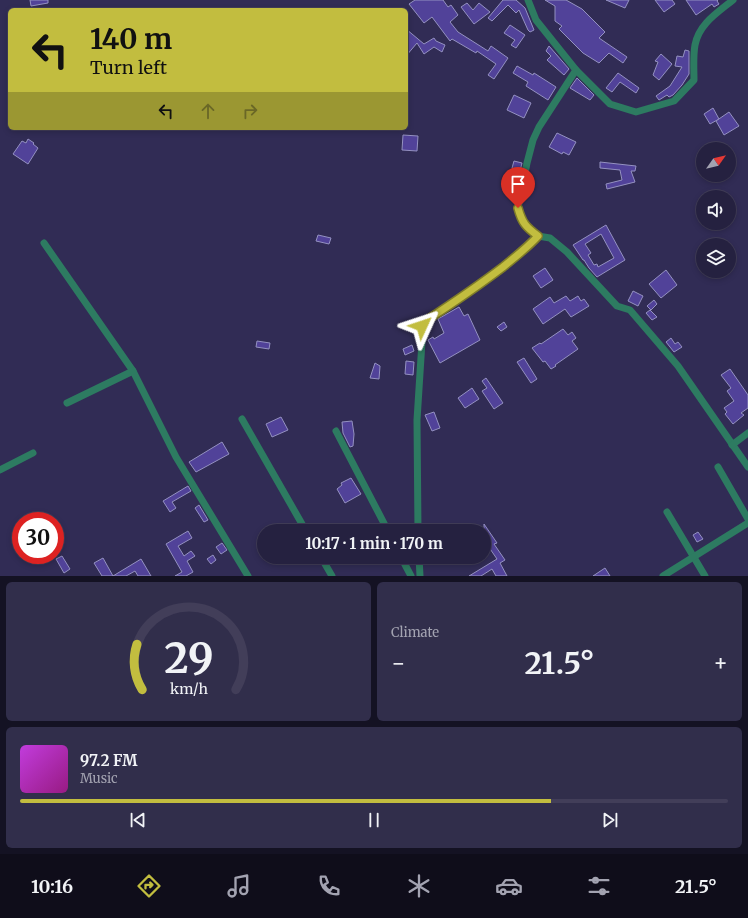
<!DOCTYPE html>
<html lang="en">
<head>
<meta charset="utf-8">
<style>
	:root { --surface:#252140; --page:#312e4b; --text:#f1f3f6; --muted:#a3a3b1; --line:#423e59; --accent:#c2bd3f }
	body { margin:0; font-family:Merriweather,serif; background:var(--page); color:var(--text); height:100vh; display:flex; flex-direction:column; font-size:15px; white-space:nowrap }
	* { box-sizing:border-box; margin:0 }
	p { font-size:13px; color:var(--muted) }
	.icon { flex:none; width:22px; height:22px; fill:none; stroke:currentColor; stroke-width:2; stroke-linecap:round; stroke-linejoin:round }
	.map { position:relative; height:576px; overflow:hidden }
	.side { display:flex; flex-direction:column; gap:6px; padding:6px; background:#141223; flex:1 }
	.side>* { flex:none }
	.guide { position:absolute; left:8px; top:8px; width:400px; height:122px; border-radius:6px; box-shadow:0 2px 6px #0003,0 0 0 1px var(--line); background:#c2bd3f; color:#111; overflow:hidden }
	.needle { width:26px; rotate:56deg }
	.buttons { position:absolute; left:696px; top:142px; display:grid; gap:8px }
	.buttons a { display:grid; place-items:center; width:40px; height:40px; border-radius:50%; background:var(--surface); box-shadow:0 2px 6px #0003,0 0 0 1px var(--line); font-size:20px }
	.speed { position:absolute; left:12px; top:512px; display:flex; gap:8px; font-size:20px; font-weight:700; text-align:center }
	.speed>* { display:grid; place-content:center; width:52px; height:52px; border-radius:50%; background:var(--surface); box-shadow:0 2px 6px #0003,0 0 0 1px var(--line); line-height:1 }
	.speed .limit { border:6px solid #d22; background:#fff; color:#111 }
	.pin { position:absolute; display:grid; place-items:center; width:34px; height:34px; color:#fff; margin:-41px -17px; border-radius:50% 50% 50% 0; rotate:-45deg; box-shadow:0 0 4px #0007 }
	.pin .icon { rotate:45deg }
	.me { position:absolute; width:44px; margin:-22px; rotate:48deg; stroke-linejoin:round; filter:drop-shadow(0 0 3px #0008) }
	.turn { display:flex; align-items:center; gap:14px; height:84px; padding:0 16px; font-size:18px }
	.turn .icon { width:52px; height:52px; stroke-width:2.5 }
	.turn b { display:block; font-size:28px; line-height:34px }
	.lanes { display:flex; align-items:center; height:38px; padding:0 16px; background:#0003; justify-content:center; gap:20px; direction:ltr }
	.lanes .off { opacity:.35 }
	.big { font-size:30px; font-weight:700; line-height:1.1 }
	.side .widget { flex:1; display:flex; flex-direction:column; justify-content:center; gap:6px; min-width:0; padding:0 14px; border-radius:6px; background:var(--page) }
	.side .dial { align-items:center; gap:0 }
	.dial svg { height:104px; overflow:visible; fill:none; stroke:var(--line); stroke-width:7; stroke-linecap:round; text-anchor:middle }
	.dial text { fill:var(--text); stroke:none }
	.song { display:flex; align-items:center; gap:12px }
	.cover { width:48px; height:48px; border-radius:6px; background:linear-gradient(135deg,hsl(290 70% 55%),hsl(310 70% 35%)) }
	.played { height:4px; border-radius:2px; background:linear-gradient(90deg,var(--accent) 75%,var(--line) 75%) }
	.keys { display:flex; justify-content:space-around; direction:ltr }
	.heat { display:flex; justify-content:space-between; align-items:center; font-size:22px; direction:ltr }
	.side .tiles { flex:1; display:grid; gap:6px; grid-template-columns:1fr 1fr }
	.widget:last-child { grid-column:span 2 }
	.trip { position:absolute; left:257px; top:524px; width:234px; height:40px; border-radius:20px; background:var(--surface); box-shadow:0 2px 6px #0003,0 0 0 1px var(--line); font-weight:700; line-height:40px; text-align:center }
	.menu { display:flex; height:64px; justify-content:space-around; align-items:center; background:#0f0d1a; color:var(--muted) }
	.menu .icon { width:28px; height:28px }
	.menu .active { color:var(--accent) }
	.menu b { font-size:18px; color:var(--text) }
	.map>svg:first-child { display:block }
	.building { fill:#514299; stroke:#9491c1; fill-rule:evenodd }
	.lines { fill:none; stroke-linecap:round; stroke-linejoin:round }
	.minor { stroke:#2d7b61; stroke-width:7 }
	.route-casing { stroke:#7e7b29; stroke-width:10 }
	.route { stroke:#c2bd3f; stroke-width:7 }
</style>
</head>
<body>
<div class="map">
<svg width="748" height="576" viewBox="0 0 748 576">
	<rect width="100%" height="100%" fill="#312c55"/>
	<g class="building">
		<polygon points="30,0 48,0 48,3 31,6"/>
		<polygon points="415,0 443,0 448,7 451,5 458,15 450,22 458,32 488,51 491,46 508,58 494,79 488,75 496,64 477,51 476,53 452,39 450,41 432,17 424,23 409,4"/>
		<polygon points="503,0 516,0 525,8 534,30 530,32 528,30 519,10 516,13 508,5 492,21 488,18"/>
		<polygon points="545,0 566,0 582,9 605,32 599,38 627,57 623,63 609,53 599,63 583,53 559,29 562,26 555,21 555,6"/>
		<polygon points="606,0 629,0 625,8"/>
		<polygon points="655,0 672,0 675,4 664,12"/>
		<polygon points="686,0 718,0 717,1 719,4 714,7 712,4 696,15"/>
		<polygon points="467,3 473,10 479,3 490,12 474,24 461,7"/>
		<polygon points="510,25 525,35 516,48 511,45 515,40 504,33"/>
		<polygon points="406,29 424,44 434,38 436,41 445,45 442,52 434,47 424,54 417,43 406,56"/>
		<polygon points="549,46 569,69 564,75 547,60 551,56 546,51"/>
		<polygon points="685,50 689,51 689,74 682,85 673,95 669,97 667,95 659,100 656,96 670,86 682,67 675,66 677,56 683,57"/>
		<polygon points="661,54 672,64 659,80 653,75 658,62 655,61"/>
		<polygon points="517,66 533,75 534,73 556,87 548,100 526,86 528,82 513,73"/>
		<polygon points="618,73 639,88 636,93 620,82 612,92 606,88"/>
		<polygon points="577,78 594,95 590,100 570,88"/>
		<polygon points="514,95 531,103 524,118 507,110"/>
		<polygon points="713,108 719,119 710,124 704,114"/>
		<polygon points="729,112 739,126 724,135 716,121"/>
		<polygon points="557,133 576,142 569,155 563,152 562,154 549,147"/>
		<polygon points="403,135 418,136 417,151 402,150"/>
		<polygon points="28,139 34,143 33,144 38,148 28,164 13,154 22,141 26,143"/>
		<polygon points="514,161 522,163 520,171 512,168"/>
		<polygon points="600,162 636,166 635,171 631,171 635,182 607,189 606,184 622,180 620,170 600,168"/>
		<path d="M606 225 625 260 597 277 589 268 584 260H583L573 245ZM601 234 614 258 598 267 597 264 594 265 588 255 591 253 585 244Z"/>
		<polygon points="318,235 331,238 329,244 316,241"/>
		<polygon points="545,268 553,280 541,288 533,276"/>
		<polygon points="666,270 677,285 661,298 649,284"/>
		<polygon points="633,291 643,296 638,306 628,301"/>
		<polygon points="566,296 570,301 578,296 581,301 584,299 589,306 571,317 565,309 543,324 533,309 550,297 554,303"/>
		<polygon points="654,300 657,304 651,310 647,306"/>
		<polygon points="459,307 464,316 468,314 480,340 440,363 428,340 433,337 434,339 444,333 438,319"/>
		<polygon points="650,310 657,317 652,320 646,313"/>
		<polygon points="504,322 507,327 501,331 497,327"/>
		<polygon points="563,329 568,335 572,332 576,338 572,341 578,349 555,365 556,366 551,369 545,361 543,362 532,348 540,343 541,344"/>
		<polygon points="671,338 675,344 678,342 682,347 674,352 666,342"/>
		<polygon points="257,341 270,343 269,349 256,347"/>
		<polygon points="412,345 414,351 405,355 403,349"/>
		<polygon points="524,358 537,379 531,383 517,362"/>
		<polygon points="406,361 414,362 413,375 405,374"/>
		<polygon points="375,363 380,366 379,379 370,378"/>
		<polygon points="730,369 748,395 748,408 741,413 744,415 733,424 725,414 727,412 724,408 734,401 727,391 731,388 721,375"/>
		<polygon points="486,378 503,403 494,409 482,391 487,388 482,381"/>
		<polygon points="472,388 479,399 465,408 458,398"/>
		<polygon points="434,412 440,428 432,431 425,415"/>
		<polygon points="281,417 288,430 272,437 266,424"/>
		<polygon points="352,421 354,434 353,446 350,447 343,433 342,422"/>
		<polygon points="222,442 229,454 196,472 189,462"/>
		<polygon points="351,478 361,494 345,503 337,489 342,485 341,483"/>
		<polygon points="188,486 191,491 172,502 176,508 170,512 163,501"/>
		<polygon points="199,505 208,520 204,522 195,508"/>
		<polygon points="484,524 497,543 494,544 505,560 500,563 507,576 496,576 492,569 481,576 469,576 497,559 484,540"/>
		<polygon points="188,531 192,538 178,546 184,556 191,551 195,556 187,561 193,572 186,576 175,576 182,572 166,544"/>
		<polygon points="698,532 703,539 697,542 693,535"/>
		<polygon points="222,543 227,550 221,554 216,547"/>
		<polygon points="213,555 216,560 211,564 207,559"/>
		<polygon points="62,556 70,569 64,573 56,559"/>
		<polygon points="103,558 113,576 141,559 151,576 138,576 135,571 126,576 102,576 94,563"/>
		<polygon points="605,568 610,576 593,576"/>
	</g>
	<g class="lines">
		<g class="minor">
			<polyline points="528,0 536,20 576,70 539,127 533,140 527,163 518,208 521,220 527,227 538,236"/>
			<path d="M576 70 610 104 636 112 674 101 694 80C694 69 693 56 695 45 699 24 717 13 733 0"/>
			<polyline points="538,236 550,238 567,252 617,306 630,310 678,366 748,467"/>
			<polyline points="44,243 133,371 176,457 248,576"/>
			<polyline points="67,403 133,371"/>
			<polyline points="242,419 306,531"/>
			<polyline points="336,431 388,531"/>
			<polyline points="732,445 748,433"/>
			<polyline points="718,467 748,519"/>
			<polyline points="0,470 33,453"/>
			<polyline points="667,512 705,576"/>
			<polyline points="418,531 417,420 423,326 427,320 476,288 528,247 538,236"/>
			<polyline points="321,557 332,576"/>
			<polyline points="401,557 411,576"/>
			<polyline points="419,557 420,576"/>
			<polyline points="663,576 748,523"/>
		</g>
	</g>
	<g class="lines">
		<defs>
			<path id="route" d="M422 326 427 320C453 303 478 286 503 267 515 257 527 248 538 236 526 227 522 223 518 208"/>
		</defs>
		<use href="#route" class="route-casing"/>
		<use href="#route" class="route"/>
	</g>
</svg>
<div class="buttons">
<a><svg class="needle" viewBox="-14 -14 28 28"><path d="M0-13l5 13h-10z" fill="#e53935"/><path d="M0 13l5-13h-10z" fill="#a3a3b1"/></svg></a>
<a><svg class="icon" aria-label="sound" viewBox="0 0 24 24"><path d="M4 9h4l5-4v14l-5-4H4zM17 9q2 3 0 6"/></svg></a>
<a><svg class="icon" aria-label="layers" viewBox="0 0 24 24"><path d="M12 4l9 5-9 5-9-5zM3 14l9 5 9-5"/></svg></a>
</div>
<div class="speed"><div class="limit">30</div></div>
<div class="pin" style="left:518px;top:208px;background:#d93025"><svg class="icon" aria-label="arrive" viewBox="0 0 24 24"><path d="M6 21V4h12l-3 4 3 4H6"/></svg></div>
<svg class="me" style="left:422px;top:326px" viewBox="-20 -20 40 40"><path d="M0-17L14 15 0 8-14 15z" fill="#c2bd3f" stroke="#fff" stroke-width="4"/></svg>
<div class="trip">10:17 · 1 min · 170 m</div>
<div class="guide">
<div class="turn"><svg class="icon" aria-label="left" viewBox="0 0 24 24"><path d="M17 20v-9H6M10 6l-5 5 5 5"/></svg><div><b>140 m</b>Turn left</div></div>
<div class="lanes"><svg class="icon" aria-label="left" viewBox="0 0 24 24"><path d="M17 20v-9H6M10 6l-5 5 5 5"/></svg><svg class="icon off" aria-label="ahead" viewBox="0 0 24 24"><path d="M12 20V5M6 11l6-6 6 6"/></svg><svg class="icon off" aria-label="right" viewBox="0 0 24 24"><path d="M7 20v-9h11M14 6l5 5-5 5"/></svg></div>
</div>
</div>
<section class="side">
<div class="tiles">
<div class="widget dial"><svg viewBox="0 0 100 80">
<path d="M14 69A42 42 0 1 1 86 69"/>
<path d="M14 69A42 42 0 0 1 10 34" stroke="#c2bd3f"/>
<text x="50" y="56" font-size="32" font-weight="700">29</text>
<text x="50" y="72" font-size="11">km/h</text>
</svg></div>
<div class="widget"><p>Climate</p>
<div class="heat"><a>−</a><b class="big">21.5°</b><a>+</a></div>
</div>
<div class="widget">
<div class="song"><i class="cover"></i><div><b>97.2 FM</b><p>Music</p></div></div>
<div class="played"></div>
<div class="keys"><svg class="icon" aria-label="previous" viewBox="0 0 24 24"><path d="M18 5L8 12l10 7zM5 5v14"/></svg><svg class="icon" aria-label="pause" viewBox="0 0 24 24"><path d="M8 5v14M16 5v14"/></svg><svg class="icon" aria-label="next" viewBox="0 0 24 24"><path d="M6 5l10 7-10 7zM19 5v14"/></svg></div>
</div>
</div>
</section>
<nav class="menu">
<b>10:16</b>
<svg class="icon active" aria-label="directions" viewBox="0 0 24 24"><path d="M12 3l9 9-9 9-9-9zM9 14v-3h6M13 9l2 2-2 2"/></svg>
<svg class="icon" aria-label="music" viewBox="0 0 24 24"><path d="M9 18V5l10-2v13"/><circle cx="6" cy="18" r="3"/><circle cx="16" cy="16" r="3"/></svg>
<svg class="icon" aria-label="phone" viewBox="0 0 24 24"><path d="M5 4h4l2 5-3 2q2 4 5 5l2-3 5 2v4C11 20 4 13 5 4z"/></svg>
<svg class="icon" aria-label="climate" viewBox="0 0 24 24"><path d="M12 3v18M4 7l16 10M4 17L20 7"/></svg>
<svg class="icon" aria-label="car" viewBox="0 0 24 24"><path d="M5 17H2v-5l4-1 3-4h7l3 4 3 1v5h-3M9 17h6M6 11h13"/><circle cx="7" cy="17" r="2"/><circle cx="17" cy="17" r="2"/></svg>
<svg class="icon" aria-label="filters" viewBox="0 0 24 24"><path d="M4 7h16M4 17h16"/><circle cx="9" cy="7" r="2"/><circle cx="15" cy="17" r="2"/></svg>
<b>21.5°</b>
</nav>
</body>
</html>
